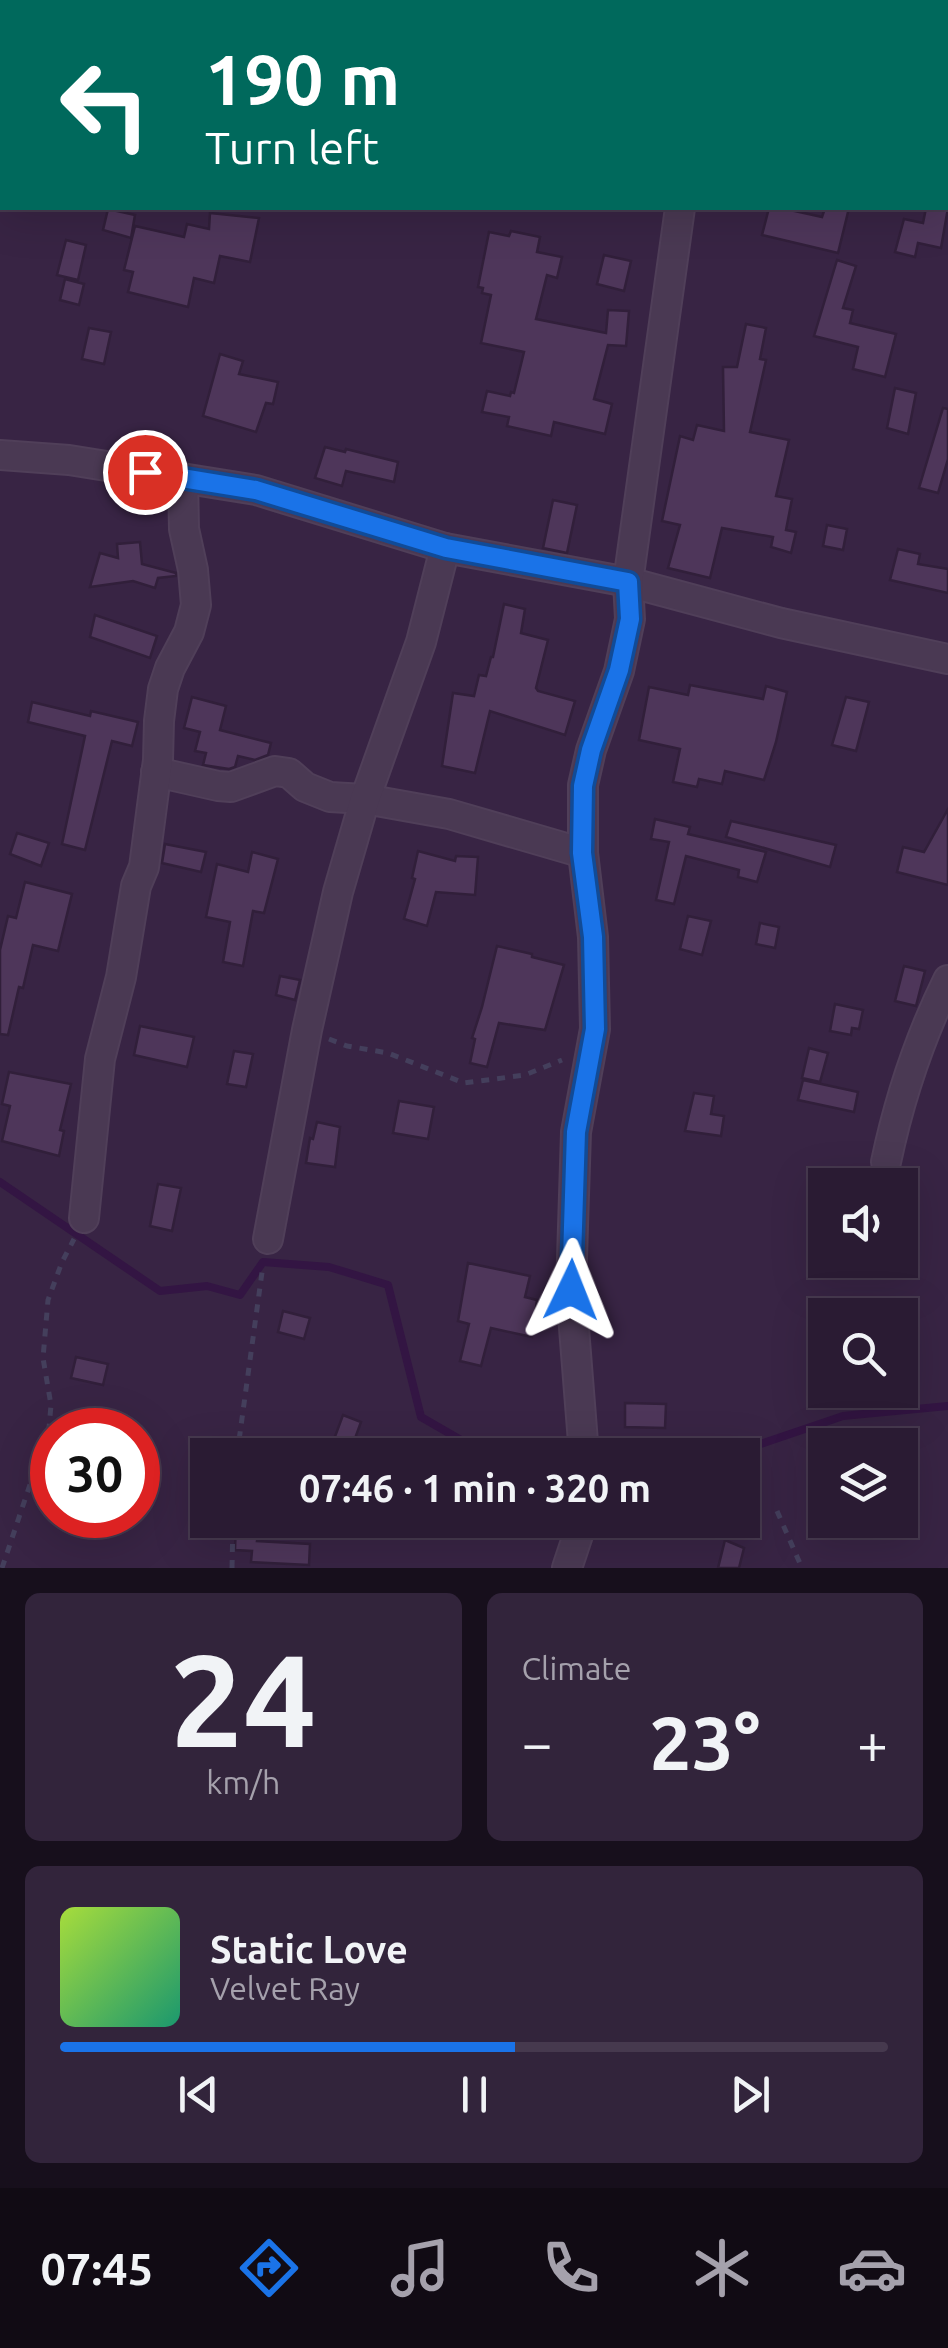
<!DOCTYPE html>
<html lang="en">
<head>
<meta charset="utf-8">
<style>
	:root { --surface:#2a1b33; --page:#32243b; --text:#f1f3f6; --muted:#a5a1ac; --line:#46394e; --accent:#1a73e8 }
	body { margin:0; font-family:Ubuntu,sans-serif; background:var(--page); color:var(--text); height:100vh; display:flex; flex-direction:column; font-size:38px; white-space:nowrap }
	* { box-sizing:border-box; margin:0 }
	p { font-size:32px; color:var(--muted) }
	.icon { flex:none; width:55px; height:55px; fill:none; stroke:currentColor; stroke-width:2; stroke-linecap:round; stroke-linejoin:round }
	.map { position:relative; height:1568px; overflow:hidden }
	.panel { display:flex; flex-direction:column; gap:25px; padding:25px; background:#170f1c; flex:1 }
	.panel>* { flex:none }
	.hud { position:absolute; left:0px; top:0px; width:950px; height:210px; box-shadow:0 10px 40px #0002,0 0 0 2px var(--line); background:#00695c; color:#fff; overflow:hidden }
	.fabs { position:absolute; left:808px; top:1168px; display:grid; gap:20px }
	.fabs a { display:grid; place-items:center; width:110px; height:110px; border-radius:0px; background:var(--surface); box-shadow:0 10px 40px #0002,0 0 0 2px var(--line); font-size:50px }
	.speed { position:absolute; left:30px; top:1408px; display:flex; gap:20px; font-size:50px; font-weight:700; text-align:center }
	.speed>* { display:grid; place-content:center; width:130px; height:130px; border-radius:50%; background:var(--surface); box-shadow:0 10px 40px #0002,0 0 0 2px var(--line); line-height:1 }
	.speed .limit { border:15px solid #d22; background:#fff; color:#111 }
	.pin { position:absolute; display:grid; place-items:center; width:85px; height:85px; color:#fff; margin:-42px; border:5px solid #fff; border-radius:50%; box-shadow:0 2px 10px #0007 }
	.me { position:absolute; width:110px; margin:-55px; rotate:2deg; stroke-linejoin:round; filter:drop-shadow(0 0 8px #0008) }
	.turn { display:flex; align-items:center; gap:35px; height:210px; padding:0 40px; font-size:45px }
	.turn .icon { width:130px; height:130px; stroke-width:2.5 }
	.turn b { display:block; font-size:70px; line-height:85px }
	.big { font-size:75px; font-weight:700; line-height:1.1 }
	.panel .widget { flex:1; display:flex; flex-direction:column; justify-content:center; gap:15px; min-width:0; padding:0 35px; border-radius:15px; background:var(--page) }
	.panel .dial { align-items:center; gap:0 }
	.dial b { font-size:130px; line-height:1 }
	.song { display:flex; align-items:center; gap:30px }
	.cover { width:120px; height:120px; border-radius:15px; background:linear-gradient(135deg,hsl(80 70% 55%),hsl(160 70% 35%)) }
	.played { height:10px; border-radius:5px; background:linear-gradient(90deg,var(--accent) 55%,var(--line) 55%) }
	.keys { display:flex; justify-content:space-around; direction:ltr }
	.heat { display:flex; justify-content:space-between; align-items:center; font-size:55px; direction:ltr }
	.panel .tiles { flex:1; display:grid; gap:25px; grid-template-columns:1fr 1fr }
	.widget:last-child { grid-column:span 2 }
	.trip { position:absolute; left:190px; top:1438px; width:570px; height:100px; border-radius:0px; background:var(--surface); box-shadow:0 10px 40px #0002,0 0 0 2px var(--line); font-weight:700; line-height:100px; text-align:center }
	.tabs { display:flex; height:160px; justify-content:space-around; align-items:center; background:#110b14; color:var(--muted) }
	.tabs .icon { width:70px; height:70px }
	.tabs .active { color:var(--accent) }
	.tabs b { font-size:45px; color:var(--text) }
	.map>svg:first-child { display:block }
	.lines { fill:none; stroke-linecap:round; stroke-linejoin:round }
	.stream { stroke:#331543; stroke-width:8 }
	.building { fill:#4e365a; stroke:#311f3a; stroke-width:2.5 }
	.minor-casing { stroke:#503f59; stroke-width:32 }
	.path { stroke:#443f5c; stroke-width:5; stroke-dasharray:8 8; stroke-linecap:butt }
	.minor { stroke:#4a3953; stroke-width:28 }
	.route-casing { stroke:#114b97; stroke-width:25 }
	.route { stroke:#1a73e8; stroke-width:18 }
</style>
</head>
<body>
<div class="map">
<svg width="948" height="1568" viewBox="0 0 948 1568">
	<rect width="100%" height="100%" fill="#382444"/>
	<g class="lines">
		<g class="stream">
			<polyline points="0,1182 160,1291 207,1286 240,1295 263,1262 329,1267 388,1285 421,1417 487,1455"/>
			<polyline points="728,1455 843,1416 948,1406"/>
		</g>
	</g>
	<g class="building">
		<polygon points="769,208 781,208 822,217 825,208 849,208 838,253 762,235"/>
		<polygon points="926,208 948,208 941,248 918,243 915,257 895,252 904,219 923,223"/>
		<polygon points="108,209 135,215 131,238 103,230"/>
		<polygon points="210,213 259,218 250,262 220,256 214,283 194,278 188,307 128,292 133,272 124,270 135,226 184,237 187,224 209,229"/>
		<polygon points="511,231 540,237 537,252 562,257 557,278 547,275 536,319 606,333 608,310 629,311 626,346 608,345 594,399 612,404 605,434 554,422 551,436 507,426 509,417 482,412 487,391 510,396 511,392 514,393 524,352 481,343 491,295 482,293 483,288 478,287 489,232 509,236"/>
		<polygon points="66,240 86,245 78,280 57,275"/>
		<polygon points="604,255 631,261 624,291 597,284"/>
		<polygon points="837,260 856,266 843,308 853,310 850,323 896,334 885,377 853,369 858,347 814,336"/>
		<polygon points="65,279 84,284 79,305 60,300"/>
		<polygon points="746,324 766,328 760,359 766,360 750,432 789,440 776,496 792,499 786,530 796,532 791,553 771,547 773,537 722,528 710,578 668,568 680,525 662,521 680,436 693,440 697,425 724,431 723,367 737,367"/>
		<polygon points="89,328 111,332 104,364 82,359"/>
		<polygon points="220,354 243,361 239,374 278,382 273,404 266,403 256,432 203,416"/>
		<polygon points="895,388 916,393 908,434 887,428"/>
		<polygon points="943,408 948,409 948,459 938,493 919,488"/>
		<polygon points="325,447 345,452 346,449 398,462 394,482 346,471 342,486 315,478"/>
		<polygon points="553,500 577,505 567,553 543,548"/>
		<polygon points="827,525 847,529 843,550 823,546"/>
		<polygon points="140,542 142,564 176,573 176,576 158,578 155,588 133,581 90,587 100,553 118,558 117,544"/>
		<polygon points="898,549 920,554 918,564 948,569 948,593 890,580"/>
		<polygon points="504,604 525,609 521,633 548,640 536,688 538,691 575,701 565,735 490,711 475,773 442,766 453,693 474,696 479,675 486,676 491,657 493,657"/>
		<polygon points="95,615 157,636 150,658 90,637"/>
		<polygon points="690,685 763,699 766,686 787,692 776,742 764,780 725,771 722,784 699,779 697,787 673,782 680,749 639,740 649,687 688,695"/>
		<polygon points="192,697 226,706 220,730 271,743 268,755 255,760 238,756 235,767 229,769 203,765 206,753 195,751 200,732 184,728"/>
		<polygon points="846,697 869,702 856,751 832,745"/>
		<polygon points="32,702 90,716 91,711 138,722 132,746 112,741 85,850 62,844 85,736 28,722"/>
		<polygon points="948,809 948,885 897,872 903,847 924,852"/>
		<polygon points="655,819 690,827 688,834 766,852 757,882 738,877 739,870 686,856 674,904 656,900 669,842 651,839"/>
		<polygon points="731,821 836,845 830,867 726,837"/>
		<polygon points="17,833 49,843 41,866 10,854"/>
		<polygon points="165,844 206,852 201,872 162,863"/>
		<polygon points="418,851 455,861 456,856 478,857 475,895 436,892 427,926 404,919 415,879 412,878"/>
		<polygon points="252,852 278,859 264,913 253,911 243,966 223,962 230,922 206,917 217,864 248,872"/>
		<polygon points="25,882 72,894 58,951 33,945 23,988 19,987 8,1035 0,1034 0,950 8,916 16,918"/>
		<polygon points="688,916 711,921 702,955 680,949"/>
		<polygon points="760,923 779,927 775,948 756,944"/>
		<polygon points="497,946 532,954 532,957 564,965 545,1030 499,1023 487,1067 470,1063 475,1039 472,1038 482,1007"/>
		<polygon points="904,966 925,971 916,1006 895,1001"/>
		<polygon points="280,976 300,980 295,1000 276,995"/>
		<polygon points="835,1004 863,1010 859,1029 852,1028 851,1035 830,1031"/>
		<polygon points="140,1026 194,1037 187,1067 134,1055"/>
		<polygon points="809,1048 828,1053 820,1082 802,1078"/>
		<polygon points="234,1051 253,1054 246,1087 227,1084"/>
		<polygon points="9,1072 71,1084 60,1130 64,1131 59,1156 2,1141 10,1106 2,1104"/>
		<polygon points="803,1080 858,1092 854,1112 798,1100"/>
		<polygon points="694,1093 714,1096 711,1114 724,1116 721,1136 685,1131"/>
		<polygon points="399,1101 434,1107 428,1139 393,1133"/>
		<polygon points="317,1122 340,1127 335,1167 306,1163 310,1138 313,1139"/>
		<polygon points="158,1184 181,1188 172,1231 150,1226"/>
		<polygon points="468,1263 530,1276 525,1297 537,1300 532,1337 491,1328 481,1366 460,1361 469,1324 458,1321"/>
		<polygon points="283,1311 310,1318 304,1339 278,1332"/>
		<polygon points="76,1357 108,1364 103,1385 71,1378"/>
		<polygon points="625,1403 666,1404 665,1428 625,1427"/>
		<polygon points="343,1415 361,1422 349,1455 330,1450"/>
		<polygon points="236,1520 261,1520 257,1541 310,1544 309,1565 251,1562 252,1551 235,1550"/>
		<polygon points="725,1540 744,1548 739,1568 718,1568"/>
	</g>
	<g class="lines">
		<defs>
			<g id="minor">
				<polyline points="701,2 702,0"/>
				<polyline points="0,455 69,460 256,490 445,548 628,582 781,623 948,659"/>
				<polyline points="156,772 218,786 231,787 275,771 289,773 305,787 330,797 365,799 449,814 583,853"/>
				<path d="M886 1162C899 1100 920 1037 948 980"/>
				<polyline points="84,1218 100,1059 121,977 136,886 144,867 158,760 159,721 163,689 170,668 189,632 196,605 193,570 184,529 183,478"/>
				<polyline points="268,1239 307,1030 338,892 365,799 421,642 445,548"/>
				<polyline points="584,1455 571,1290 576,1132 595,1029 593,937 583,853 583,785 591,750 619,671 630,619 628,582 680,208"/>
				<polyline points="567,1568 583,1520"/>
			</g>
		</defs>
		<use href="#minor" class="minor-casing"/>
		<g class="path">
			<polyline points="329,1039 347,1046 388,1053 464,1083 525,1075 562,1060"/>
			<polyline points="237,1455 263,1265"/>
			<polyline points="777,1511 802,1568"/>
			<polyline points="2,1568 49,1428 51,1405 43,1358 48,1300 62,1262 74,1239"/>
			<polyline points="232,1568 233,1520"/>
		</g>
		<use href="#minor" class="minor"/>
	</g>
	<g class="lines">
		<defs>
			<polyline id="route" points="145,472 256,490 446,548 628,582 630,619 619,670 591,750 583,786 582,853 593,937 595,1029 576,1132 571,1290"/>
		</defs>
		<use href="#route" class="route-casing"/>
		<use href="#route" class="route"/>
	</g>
</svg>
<div class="fabs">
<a><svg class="icon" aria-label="sound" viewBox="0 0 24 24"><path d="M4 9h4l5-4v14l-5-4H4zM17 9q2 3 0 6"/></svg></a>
<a><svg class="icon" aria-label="search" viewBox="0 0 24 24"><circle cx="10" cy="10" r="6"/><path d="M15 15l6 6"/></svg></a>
<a><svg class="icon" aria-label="layers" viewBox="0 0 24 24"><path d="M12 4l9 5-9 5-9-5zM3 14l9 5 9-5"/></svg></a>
</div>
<div class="speed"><div class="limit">30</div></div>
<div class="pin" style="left:145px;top:472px;background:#d93025"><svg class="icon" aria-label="arrive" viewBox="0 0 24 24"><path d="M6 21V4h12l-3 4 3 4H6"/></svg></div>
<svg class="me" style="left:571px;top:1290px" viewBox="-20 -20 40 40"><path d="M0-17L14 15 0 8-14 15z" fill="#1a73e8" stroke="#fff" stroke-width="4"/></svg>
<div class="trip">07:46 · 1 min · 320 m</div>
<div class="hud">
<div class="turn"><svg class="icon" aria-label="left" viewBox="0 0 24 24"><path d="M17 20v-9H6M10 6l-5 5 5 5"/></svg><div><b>190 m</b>Turn left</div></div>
</div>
</div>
<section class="panel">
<div class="tiles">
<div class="widget dial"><b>24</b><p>km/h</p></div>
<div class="widget"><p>Climate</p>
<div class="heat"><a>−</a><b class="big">23°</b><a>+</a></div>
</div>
<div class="widget">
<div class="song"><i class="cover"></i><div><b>Static Love</b><p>Velvet Ray</p></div></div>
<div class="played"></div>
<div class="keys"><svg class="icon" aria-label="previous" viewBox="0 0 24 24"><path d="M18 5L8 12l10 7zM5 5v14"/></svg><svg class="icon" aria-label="pause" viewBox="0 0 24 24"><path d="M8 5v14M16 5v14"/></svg><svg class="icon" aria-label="next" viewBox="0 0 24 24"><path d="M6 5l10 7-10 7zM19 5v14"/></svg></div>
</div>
</div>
</section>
<nav class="tabs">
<b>07:45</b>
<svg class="icon active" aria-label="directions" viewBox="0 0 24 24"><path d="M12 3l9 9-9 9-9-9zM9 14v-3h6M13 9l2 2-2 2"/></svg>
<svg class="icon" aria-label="music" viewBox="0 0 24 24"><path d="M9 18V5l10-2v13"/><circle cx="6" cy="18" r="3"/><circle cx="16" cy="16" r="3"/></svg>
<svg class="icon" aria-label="phone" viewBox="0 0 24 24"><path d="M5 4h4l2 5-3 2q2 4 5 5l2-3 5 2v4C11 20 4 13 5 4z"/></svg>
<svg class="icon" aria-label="climate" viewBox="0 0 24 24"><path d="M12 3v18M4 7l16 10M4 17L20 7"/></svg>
<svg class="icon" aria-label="car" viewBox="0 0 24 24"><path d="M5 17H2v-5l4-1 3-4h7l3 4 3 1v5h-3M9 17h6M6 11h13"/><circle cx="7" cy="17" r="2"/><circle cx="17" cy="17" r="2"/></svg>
</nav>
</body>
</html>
